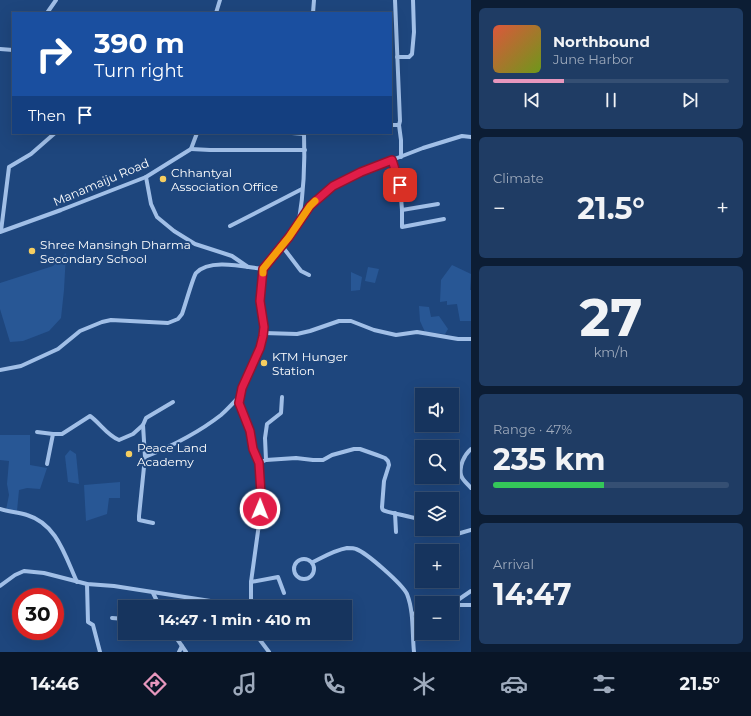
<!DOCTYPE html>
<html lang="en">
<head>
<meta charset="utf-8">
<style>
	:root { --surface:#16345e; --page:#1f3c64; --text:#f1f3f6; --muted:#9eaabc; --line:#354f73; --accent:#e797bd }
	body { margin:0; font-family:Montserrat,sans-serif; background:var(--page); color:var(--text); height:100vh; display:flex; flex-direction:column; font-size:15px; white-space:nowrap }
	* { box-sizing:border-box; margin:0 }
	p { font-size:13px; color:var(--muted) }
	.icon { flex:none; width:22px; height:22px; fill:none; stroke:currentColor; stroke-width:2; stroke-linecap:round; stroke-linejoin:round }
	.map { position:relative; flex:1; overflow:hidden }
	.side { display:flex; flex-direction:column; gap:8px; padding:8px; background:#0c1d34; width:280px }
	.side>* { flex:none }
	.banner { position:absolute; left:12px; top:12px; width:380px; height:122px; border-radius:0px; box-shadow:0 4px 16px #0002,0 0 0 1px var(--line); background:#1a4fa0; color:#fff; overflow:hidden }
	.tools { position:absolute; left:415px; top:388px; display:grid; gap:8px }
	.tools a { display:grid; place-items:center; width:44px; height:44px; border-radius:0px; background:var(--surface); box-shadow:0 4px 16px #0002,0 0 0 1px var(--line); font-size:20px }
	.speed { position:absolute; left:12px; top:588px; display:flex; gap:8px; font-size:20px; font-weight:700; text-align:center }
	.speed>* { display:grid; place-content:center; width:52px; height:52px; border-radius:50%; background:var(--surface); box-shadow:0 4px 16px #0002,0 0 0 1px var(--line); line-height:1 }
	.speed .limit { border:6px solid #d22; background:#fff; color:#111 }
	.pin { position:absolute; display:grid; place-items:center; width:34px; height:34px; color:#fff; margin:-17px; border-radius:8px; box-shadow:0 2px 6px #0006 }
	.me { position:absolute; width:44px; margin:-22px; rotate:1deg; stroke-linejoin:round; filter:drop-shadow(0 0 3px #0008) }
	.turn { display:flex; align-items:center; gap:14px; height:84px; padding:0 16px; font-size:18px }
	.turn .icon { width:52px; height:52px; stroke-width:2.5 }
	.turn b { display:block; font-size:28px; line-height:34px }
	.then { display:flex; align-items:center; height:38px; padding:0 16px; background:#0003; gap:8px; font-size:15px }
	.big { font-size:30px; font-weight:700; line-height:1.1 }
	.side .card { flex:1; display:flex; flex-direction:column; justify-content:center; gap:6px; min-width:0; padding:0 14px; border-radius:6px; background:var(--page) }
	.side .dial { align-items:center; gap:0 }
	.dial b { font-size:52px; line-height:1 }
	.song { display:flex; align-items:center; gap:12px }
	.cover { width:48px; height:48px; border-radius:6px; background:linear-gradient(135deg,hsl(10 70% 55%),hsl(80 70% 35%)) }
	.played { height:4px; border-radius:2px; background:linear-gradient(90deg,var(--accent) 30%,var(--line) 30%) }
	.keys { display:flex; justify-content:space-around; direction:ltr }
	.heat { display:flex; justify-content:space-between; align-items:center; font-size:22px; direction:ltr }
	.charge { height:6px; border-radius:3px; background:linear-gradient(90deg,#34c759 47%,var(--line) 0) }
	.trip { position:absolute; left:118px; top:600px; width:234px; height:40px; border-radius:0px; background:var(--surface); box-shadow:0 4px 16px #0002,0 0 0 1px var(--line); font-weight:700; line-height:40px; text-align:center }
	.menu { display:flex; height:64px; justify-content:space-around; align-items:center; background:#091526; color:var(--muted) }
	.menu .icon { width:28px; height:28px }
	.menu .selected { color:var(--accent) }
	.menu b { font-size:18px; color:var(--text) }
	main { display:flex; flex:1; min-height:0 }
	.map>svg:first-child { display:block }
	.green { fill:#285795 }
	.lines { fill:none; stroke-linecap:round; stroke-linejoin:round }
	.minor { stroke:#a1bfe7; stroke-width:4 }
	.route-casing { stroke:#92132f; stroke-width:10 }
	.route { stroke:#e11d48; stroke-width:7 }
	.slow { stroke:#f59e0b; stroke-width:7 }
	.poi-dot { fill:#f6ce60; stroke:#1e467d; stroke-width:1.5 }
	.labels { text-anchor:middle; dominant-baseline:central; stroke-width:4; stroke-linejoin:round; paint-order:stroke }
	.poi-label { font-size:12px; fill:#fff; stroke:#1e467d; text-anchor:start }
	.street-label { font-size:12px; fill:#fff; stroke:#1e467d }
</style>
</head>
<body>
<main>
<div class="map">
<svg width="471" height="652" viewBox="0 0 471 652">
	<rect width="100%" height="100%" fill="#1e467d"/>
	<g class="green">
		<polygon points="66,253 64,290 61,318 49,331 23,341 10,342 0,309 0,283 53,266"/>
		<polygon points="452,265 471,274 470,290 471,290 471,321 460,321 457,304 447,305 447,301 440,302 441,280"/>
		<polygon points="368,267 379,269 375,283 365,281"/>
		<polygon points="351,272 362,277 360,290 351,291"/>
		<polygon points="419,306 429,307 431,317 439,316 448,329 445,334 425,332 420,321"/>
		<polygon points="0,435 30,435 30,465 47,468 40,489 27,488 19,490 17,511 6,510 9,495 7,484 9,461 0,460"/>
		<polygon points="70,450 76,454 79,484 68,482 65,456"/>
		<polygon points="120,482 120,498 109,498 107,514 86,521 84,485"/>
	</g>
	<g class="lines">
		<g class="minor">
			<polyline points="395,0 400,121 399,125 401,140 401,157"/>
			<polyline points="47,13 56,0"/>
			<polyline points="216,13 220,0"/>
			<polyline points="313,13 314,0"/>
			<polyline points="0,49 13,50"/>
			<polyline points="397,57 409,57 412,54 414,32 413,0"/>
			<polyline points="391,125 399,125"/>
			<polyline points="292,133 304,134"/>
			<polyline points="191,149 210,150 305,150"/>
			<polyline points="392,160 400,185 402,210 402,227 444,219"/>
			<polyline points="146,177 151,204 157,217 174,231 195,244 232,256 248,267"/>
			<polyline points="402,210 438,204"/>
			<path d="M299 220C304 191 305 162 304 133"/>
			<polyline points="230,226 302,189"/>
			<polyline points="1,231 9,167 31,154 55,133"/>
			<polyline points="0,232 61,210 146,177 191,149 197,133"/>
			<polyline points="282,246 301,271 309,275"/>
			<polyline points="264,333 297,334 310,331 339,321 351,321 374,330 396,335 417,332 458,339 471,339"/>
			<path d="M0 370 21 366 58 349 80 331 102 322 111 320 168 323 178 319 182 314C185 306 193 277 196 273 210 258 245 267 263 269"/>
			<polyline points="143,425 145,457 139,516 139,520 153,523"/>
			<polyline points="37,432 53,434"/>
			<path d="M471 449C464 455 459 466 461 475 462 480 468 484 471 488"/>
			<path d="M145 457C172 446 198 433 221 415 227 410 233 403 239 397"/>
			<polyline points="266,460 265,438 267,424 281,413 282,397"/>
			<path d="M259 463 266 460 296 458 313 460H323L332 455 354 449H360L377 455 385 458 388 461 389 465 384 481 382 507C382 508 382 509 383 510 386 513 415 516 422 521"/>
			<path d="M47 464 53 434H62L90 416C100 423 107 435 119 440L133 434 143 425 146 418 173 402"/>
			<path d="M0 509C9 512 18 512 27 515 57 524 65 556 77 582"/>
			<polyline points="395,513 396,532"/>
			<polyline points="444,529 457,534 471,530"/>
			<circle cx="304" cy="569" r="10"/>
			<path d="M313 562C323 557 335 550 347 548 350 548 354 548 356 549 367 553 402 584 407 594 414 612 412 633 414 652"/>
			<polyline points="251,582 278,577 284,593"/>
			<polyline points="87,584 88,622 93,625 100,652"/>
			<polyline points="0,586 15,575 24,571 44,573 87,584 114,586 249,607"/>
			<polyline points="153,593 160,607"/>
			<polyline points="452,604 471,591"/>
			<polyline points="452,605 471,605"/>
			<polyline points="251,607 251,582 259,524 261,494 259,463 253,449 250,431 239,403 242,388 260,348 263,336 264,327 260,301 263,269 289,237 309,206 333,185 361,172 423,148 462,136 471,137"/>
			<polyline points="412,614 422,612"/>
			<polyline points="112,618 125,619"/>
			<polyline points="173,633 186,652"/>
			<polyline points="257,633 260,640 269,652"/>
			<polyline points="179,652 182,646"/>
		</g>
	</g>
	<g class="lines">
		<defs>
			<polyline id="route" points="260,509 261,494 259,463 253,449 250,431 239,403 242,388 260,348 263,336 264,327 260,301 263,269 289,237 310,206 333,186 361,172 392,160 400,185"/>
		</defs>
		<use href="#route" class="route-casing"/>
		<use href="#route" class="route"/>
		<polyline class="slow" points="263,273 263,269 289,237 310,206 315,201"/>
	</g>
	<g class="poi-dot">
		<circle cx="163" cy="179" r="4"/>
		<circle cx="32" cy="251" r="4"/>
		<circle cx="264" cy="363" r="4"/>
		<circle cx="129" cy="454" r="4"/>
	</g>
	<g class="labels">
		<g class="poi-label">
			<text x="171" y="172">Chhantyal<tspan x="171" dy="14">Association Office</tspan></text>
			<text x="40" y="244">Shree Mansingh Dharma<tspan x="40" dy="14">Secondary School</tspan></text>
			<text x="272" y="356">KTM Hunger<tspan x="272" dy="14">Station</tspan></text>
			<text x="137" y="447">Peace Land<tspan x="137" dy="14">Academy</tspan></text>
		</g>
		<g class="street-label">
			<text transform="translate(101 182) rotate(-23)">Manamaiju Road</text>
		</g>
	</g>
</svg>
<div class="tools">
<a><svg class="icon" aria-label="sound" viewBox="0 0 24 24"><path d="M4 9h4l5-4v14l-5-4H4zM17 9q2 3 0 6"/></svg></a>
<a><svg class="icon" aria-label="search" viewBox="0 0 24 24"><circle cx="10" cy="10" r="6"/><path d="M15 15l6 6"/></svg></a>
<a><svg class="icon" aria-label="layers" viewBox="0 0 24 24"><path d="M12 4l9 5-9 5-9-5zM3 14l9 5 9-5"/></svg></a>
<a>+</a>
<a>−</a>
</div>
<div class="speed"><div class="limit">30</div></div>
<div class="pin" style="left:400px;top:185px;background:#d93025"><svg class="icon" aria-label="arrive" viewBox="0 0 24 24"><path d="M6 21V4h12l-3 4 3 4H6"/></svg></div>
<svg class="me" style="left:260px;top:509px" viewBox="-20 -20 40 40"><circle r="17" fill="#e11d48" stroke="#fff" stroke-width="3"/><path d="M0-11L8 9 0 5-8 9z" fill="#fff"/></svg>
<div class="trip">14:47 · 1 min · 410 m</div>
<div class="banner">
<div class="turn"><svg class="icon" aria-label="right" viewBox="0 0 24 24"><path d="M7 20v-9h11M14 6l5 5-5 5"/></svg><div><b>390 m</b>Turn right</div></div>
<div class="then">Then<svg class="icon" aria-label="arrive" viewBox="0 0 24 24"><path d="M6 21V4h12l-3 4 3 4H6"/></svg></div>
</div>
</div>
<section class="side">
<div class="card">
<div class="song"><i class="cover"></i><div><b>Northbound</b><p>June Harbor</p></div></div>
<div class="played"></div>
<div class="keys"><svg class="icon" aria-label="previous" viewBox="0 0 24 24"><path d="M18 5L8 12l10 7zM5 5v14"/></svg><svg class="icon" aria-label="pause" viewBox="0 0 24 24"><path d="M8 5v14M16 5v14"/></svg><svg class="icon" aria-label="next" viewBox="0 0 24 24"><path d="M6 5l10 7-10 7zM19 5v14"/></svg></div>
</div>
<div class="card"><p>Climate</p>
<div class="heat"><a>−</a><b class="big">21.5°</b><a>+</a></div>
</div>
<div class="card dial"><b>27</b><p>km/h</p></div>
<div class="card"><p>Range · 47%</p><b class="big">235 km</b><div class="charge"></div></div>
<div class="card"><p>Arrival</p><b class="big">14:47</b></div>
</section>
</main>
<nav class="menu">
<b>14:46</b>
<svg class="icon selected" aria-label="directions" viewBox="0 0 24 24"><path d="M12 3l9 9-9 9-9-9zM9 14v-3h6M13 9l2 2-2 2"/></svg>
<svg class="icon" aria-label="music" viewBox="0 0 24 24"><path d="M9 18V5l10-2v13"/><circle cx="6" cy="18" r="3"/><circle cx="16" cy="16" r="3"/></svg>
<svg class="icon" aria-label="phone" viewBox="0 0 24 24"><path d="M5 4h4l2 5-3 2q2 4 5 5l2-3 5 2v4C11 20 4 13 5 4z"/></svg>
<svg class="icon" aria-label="climate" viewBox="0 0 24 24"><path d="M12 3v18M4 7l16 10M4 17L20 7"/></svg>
<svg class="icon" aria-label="car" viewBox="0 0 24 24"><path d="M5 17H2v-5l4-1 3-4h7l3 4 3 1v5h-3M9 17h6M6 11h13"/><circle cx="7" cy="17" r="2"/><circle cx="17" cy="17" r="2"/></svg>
<svg class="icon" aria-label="filters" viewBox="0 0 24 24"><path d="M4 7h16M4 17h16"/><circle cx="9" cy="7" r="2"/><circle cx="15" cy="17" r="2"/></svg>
<b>21.5°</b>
</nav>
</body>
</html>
